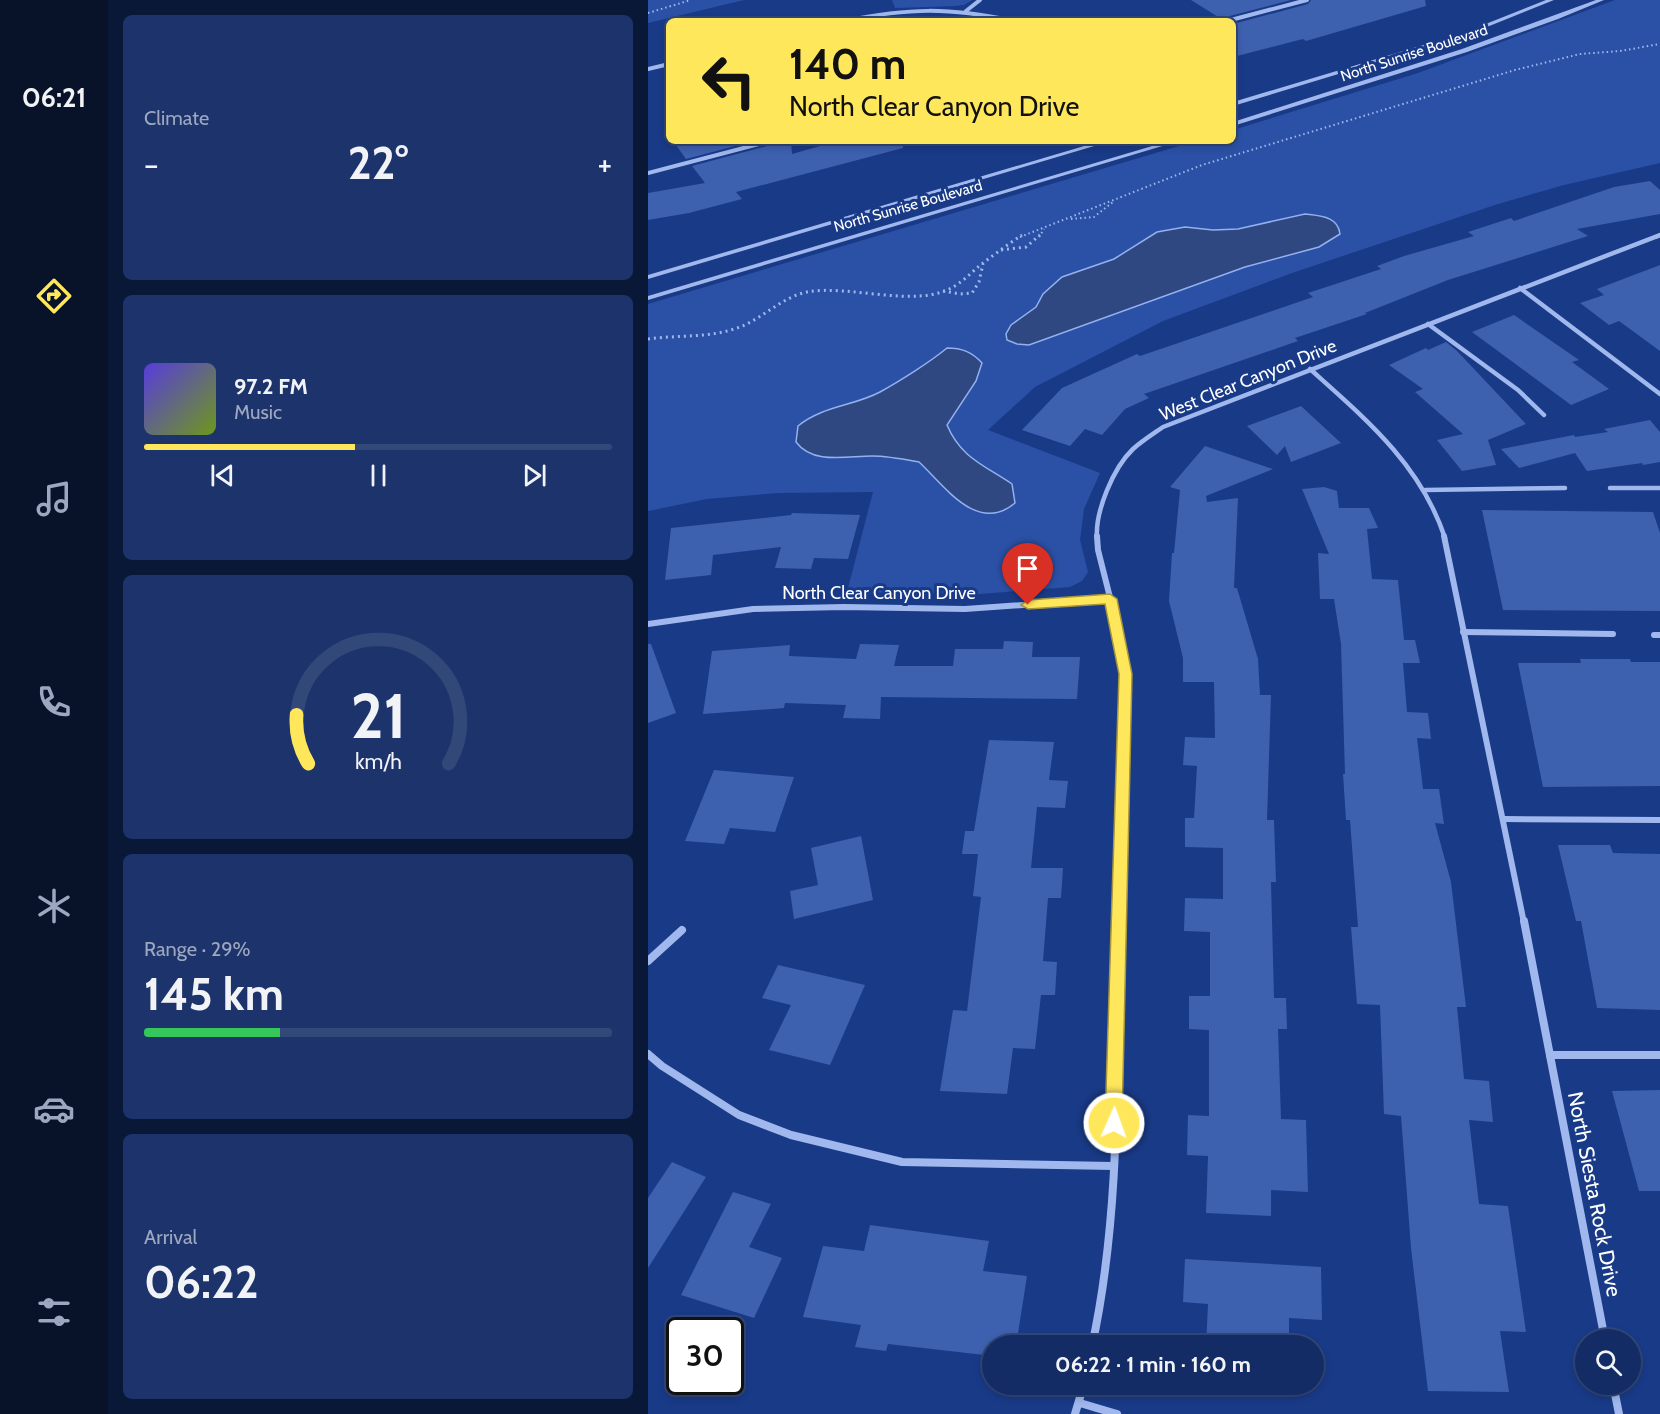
<!DOCTYPE html>
<html lang="en">
<head>
<meta charset="utf-8">
<style>
	:root { --surface:#132c65; --page:#1c346b; --text:#f1f3f6; --muted:#9da7bf; --line:#324879; --accent:#ffe75c }
	body { margin:0; font-family:Cabin,sans-serif; background:var(--page); color:var(--text); height:100vh; display:flex; flex-direction:column; font-size:22px; white-space:nowrap }
	* { box-sizing:border-box; margin:0 }
	p { font-size:20px; color:var(--muted) }
	.icon { flex:none; width:33px; height:33px; fill:none; stroke:currentColor; stroke-width:2; stroke-linecap:round; stroke-linejoin:round }
	.map { position:relative; flex:1; overflow:hidden }
	.sheet { display:flex; flex-direction:column; gap:15px; padding:15px; background:#0a1838; width:540px }
	.sheet>* { flex:none }
	.guide { position:absolute; left:18px; top:18px; width:570px; height:126px; border-radius:9px; box-shadow:0 3px 9px #0003,0 0 0 2px var(--line); background:#ffe75c; color:#111; overflow:hidden }
	.buttons { position:absolute; left:927px; top:1329px; display:grid; gap:12px }
	.buttons a { display:grid; place-items:center; width:66px; height:66px; border-radius:50%; background:var(--surface); box-shadow:0 3px 9px #0003,0 0 0 2px var(--line); font-size:30px }
	.speed { position:absolute; left:18px; top:1317px; display:flex; gap:12px; font-size:30px; font-weight:700; text-align:center }
	.speed>* { display:grid; place-content:center; width:78px; height:78px; border-radius:50%; background:var(--surface); box-shadow:0 3px 9px #0003,0 0 0 2px var(--line); line-height:1 }
	.speed .limit { border:3px solid #111; border-radius:9px; background:#fff; color:#111 }
	.pin { position:absolute; display:grid; place-items:center; width:51px; height:51px; color:#fff; margin:-62px -26px; border-radius:50% 50% 50% 0; rotate:-45deg; box-shadow:0 0 6px #0007 }
	.pin .icon { rotate:45deg }
	.me { position:absolute; width:66px; margin:-33px; rotate:2deg; stroke-linejoin:round; filter:drop-shadow(0 0 4px #0008) }
	.turn { display:flex; align-items:center; gap:21px; height:126px; padding:0 24px; font-size:27px }
	.turn .icon { width:78px; height:78px; stroke-width:2.5 }
	.turn b { display:block; font-size:42px; line-height:51px }
	.big { font-size:45px; font-weight:700; line-height:1.1 }
	.sheet .tile { flex:1; display:flex; flex-direction:column; justify-content:center; gap:9px; min-width:0; padding:0 21px; border-radius:9px; background:var(--page) }
	.sheet .dial { align-items:center; gap:0 }
	.dial svg { height:156px; overflow:visible; fill:none; stroke:var(--line); stroke-width:7; stroke-linecap:round; text-anchor:middle }
	.dial text { fill:var(--text); stroke:none }
	.song { display:flex; align-items:center; gap:18px }
	.cover { width:72px; height:72px; border-radius:9px; background:linear-gradient(135deg,hsl(250 70% 55%),hsl(80 70% 35%)) }
	.played { height:6px; border-radius:3px; background:linear-gradient(90deg,var(--accent) 45%,var(--line) 45%) }
	.keys { display:flex; justify-content:space-around; direction:ltr }
	.heat { display:flex; justify-content:space-between; align-items:center; font-size:33px; direction:ltr }
	.charge { height:9px; border-radius:4px; background:linear-gradient(90deg,#34c759 29%,var(--line) 0) }
	.trip { position:absolute; left:334px; top:1335px; width:342px; height:60px; border-radius:30px; background:var(--surface); box-shadow:0 3px 9px #0003,0 0 0 2px var(--line); font-weight:700; line-height:60px; text-align:center }
	main { display:flex; flex:1; min-height:0 }
	.tab-bar { display:flex; flex-direction:column; width:108px; justify-content:space-around; align-items:center; background:#081228; color:var(--muted) }
	.tab-bar .icon { width:42px; height:42px }
	.tab-bar .on { color:var(--accent) }
	.tab-bar b { font-size:27px; color:var(--text) }
	.map>svg:first-child { display:block }
	.green { fill:#2b51a6 }
	.water { fill:#2f4882; stroke:#93b1ef; stroke-width:1.5 }
	.building { fill:#3d60af }
	.lines { fill:none; stroke-linecap:round; stroke-linejoin:round }
	.path-far1 { stroke:#a0b8ed; stroke-width:2; stroke-dasharray:1.5 3; stroke-linecap:butt }
	.path { stroke:#a0b8ed; stroke-width:3; stroke-dasharray:2 4; stroke-linecap:butt }
	.minor-far3 { stroke:#a0b8ed; stroke-width:4 }
	.minor-far2 { stroke:#a0b8ed; stroke-width:4.5 }
	.minor-far1 { stroke:#a0b8ed; stroke-width:6 }
	.minor { stroke:#a0b8ed; stroke-width:8 }
	.tertiary { fill:#a0b8ed; fill-rule:evenodd }
	.route { fill:#ffe75c; stroke:#a6963c; stroke-width:1.5 }
	.labels { text-anchor:middle; dominant-baseline:central; stroke-width:6; stroke-linejoin:round; paint-order:stroke }
	.far-street-label { font-size:15px; fill:#fff; stroke:#193a87 }
	.street-label { font-size:18px; fill:#fff; stroke:#193a87 }
	.near-street-label { font-size:21px; fill:#fff; stroke:#193a87 }
</style>
</head>
<body>
<main>
<nav class="tab-bar">
<b>06:21</b>
<svg class="icon on" aria-label="directions" viewBox="0 0 24 24"><path d="M12 3l9 9-9 9-9-9zM9 14v-3h6M13 9l2 2-2 2"/></svg>
<svg class="icon" aria-label="music" viewBox="0 0 24 24"><path d="M9 18V5l10-2v13"/><circle cx="6" cy="18" r="3"/><circle cx="16" cy="16" r="3"/></svg>
<svg class="icon" aria-label="phone" viewBox="0 0 24 24"><path d="M5 4h4l2 5-3 2q2 4 5 5l2-3 5 2v4C11 20 4 13 5 4z"/></svg>
<svg class="icon" aria-label="climate" viewBox="0 0 24 24"><path d="M12 3v18M4 7l16 10M4 17L20 7"/></svg>
<svg class="icon" aria-label="car" viewBox="0 0 24 24"><path d="M5 17H2v-5l4-1 3-4h7l3 4 3 1v5h-3M9 17h6M6 11h13"/><circle cx="7" cy="17" r="2"/><circle cx="17" cy="17" r="2"/></svg>
<svg class="icon" aria-label="filters" viewBox="0 0 24 24"><path d="M4 7h16M4 17h16"/><circle cx="9" cy="7" r="2"/><circle cx="15" cy="17" r="2"/></svg>
</nav>
<section class="sheet">
<div class="tile"><p>Climate</p>
<div class="heat"><a>−</a><b class="big">22°</b><a>+</a></div>
</div>
<div class="tile">
<div class="song"><i class="cover"></i><div><b>97.2 FM</b><p>Music</p></div></div>
<div class="played"></div>
<div class="keys"><svg class="icon" aria-label="previous" viewBox="0 0 24 24"><path d="M18 5L8 12l10 7zM5 5v14"/></svg><svg class="icon" aria-label="pause" viewBox="0 0 24 24"><path d="M8 5v14M16 5v14"/></svg><svg class="icon" aria-label="next" viewBox="0 0 24 24"><path d="M6 5l10 7-10 7zM19 5v14"/></svg></div>
</div>
<div class="tile dial"><svg viewBox="0 0 100 80">
<path d="M14 69A42 42 0 1 1 86 69"/>
<path d="M14 69A42 42 0 0 1 8 44" stroke="#ffe75c"/>
<text x="50" y="56" font-size="32" font-weight="700">21</text>
<text x="50" y="72" font-size="11">km/h</text>
</svg></div>
<div class="tile"><p>Range · 29%</p><b class="big">145 km</b><div class="charge"></div></div>
<div class="tile"><p>Arrival</p><b class="big">06:22</b></div>
</section>
<div class="map">
<svg width="1012" height="1414" viewBox="0 0 1012 1414">
	<rect width="100%" height="100%" fill="#193a87"/>
	<g class="green">
		<polygon points="0,0 96,0 0,23"/>
		<polygon points="244,0 324,0 316,5 307,6 247,8"/>
		<polygon points="967,0 1012,0 1012,163 916,185 850,204 647,272 515,321 387,387 340,430 452,473 436,509 432,540 440,572 434,581 422,587 332,594 199,592 225,492 130,493 59,499 0,511 0,304 548,141 585,141 585,130 770,73"/>
	</g>
	<g class="water">
		<path d="M657 214C672 216 690 216 692 234L671 247 597 267 381 345 369 344 359 340 358 334 363 325 388 307 395 294 414 277 466 259 509 232 537 227 565 230 590 229Z"/>
		<path d="M299 348C314 348 324 352 334 363L328 381 299 425C313 458 336 465 364 484L367 503C329 535 296 485 271 462 255 459 240 456 224 456 199 456 165 465 148 442L150 426C174 406 206 406 232 392 252 381 282 362 299 348Z"/>
	</g>
	<g class="building">
		<polygon points="543,0 643,0 578,17 575,20"/>
		<polygon points="663,0 777,0 778,6 658,41 655,39 585,57 585,24 660,4"/>
		<polygon points="25,141 106,141 38,159"/>
		<polygon points="126,141 143,141 144,154 179,144 176,141 255,141 255,148 88,192 94,199 41,213 0,220 0,193 57,183 44,166 123,145"/>
		<polygon points="1002,181 1012,190 1012,214 929,229 940,236 800,280 717,313 719,314 647,338 650,341 496,394 501,398 477,409 454,435 437,429 422,446 374,430 414,388 489,354 492,356 665,297 660,293 733,269 729,266 756,256 826,236 820,232 863,218 866,221 966,187"/>
		<polygon points="1012,265 1012,351 971,321 961,325 932,303 956,295 949,289"/>
		<polygon points="866,315 931,360 924,362 961,389 923,405 824,332"/>
		<polygon points="798,342 809,351 878,424 840,440 848,465 814,471 789,440 815,434 767,392 775,389 741,365 778,348 780,350"/>
		<polygon points="653,406 693,443 643,462 637,446 629,455 599,426"/>
		<polygon points="1002,420 1012,432 1012,462 995,465 994,463 939,471 927,453 871,468 853,449 926,435 927,437 960,432 956,429"/>
		<polygon points="557,446 625,469 558,496 559,502 590,498 586,588 589,588 610,659 612,695 623,695 619,820 626,820 628,882 623,882 626,998 638,998 639,1029 630,1029 633,1119 658,1120 660,1192 623,1190 623,1216 558,1213 560,1156 539,1155 540,1115 561,1116 561,1030 541,1029 541,996 562,996 562,932 536,931 537,898 575,899 575,848 537,847 537,818 546,818 549,766 535,765 537,737 567,738 566,682 535,682 535,658 521,601 524,553 526,553 532,490 522,487"/>
		<polygon points="676,487 689,491 691,508 721,508 730,528 719,529 724,579 750,580 756,640 767,640 772,663 755,663 759,712 780,713 783,739 769,738 775,789 791,789 796,824 787,823 803,882 818,1007 809,1007 816,1079 841,1081 845,1122 821,1120 831,1204 860,1206 878,1332 852,1331 861,1392 780,1391 763,1248 753,1116 736,1114 732,1005 709,1004 703,927 710,927 702,820 698,820 695,774 697,774 693,644 686,599 672,599 670,553 681,554 654,489"/>
		<polygon points="834,510 1005,512 1012,533 1012,611 855,610"/>
		<polygon points="144,513 212,515 200,559 166,558 163,569 127,568 133,547 65,555 63,575 17,580 23,528 143,515"/>
		<polygon points="356,641 385,642 384,657 432,657 429,699 233,697 232,719 195,718 198,705 137,703 136,708 55,714 64,651 142,645 141,656 208,659 212,644 251,645 246,666 305,666 307,649 355,649"/>
		<polygon points="0,644 3,644 28,713 0,723"/>
		<polygon points="932,659 982,659 983,662 1012,662 1012,786 895,787 870,663 933,663"/>
		<polygon points="341,740 406,742 401,780 420,781 417,808 389,807 383,868 415,868 413,898 400,898 395,961 409,962 407,995 393,995 387,1049 365,1048 359,1094 292,1091 305,1010 319,1011 333,897 325,896 330,854 314,854 317,831 326,831"/>
		<polygon points="66,770 146,777 127,832 82,828 76,844 37,841"/>
		<polygon points="213,836 225,900 146,919 142,891 170,885 163,848"/>
		<polygon points="910,845 962,845 965,853 1012,854 1012,1010 949,1008 933,921 928,921"/>
		<polygon points="130,965 217,985 182,1065 121,1050 143,1005 114,998"/>
		<polygon points="1012,1090 1012,1191 991,1191 964,1091"/>
		<polygon points="24,1162 58,1177 0,1268 0,1198"/>
		<polygon points="85,1192 123,1204 101,1247 134,1258 106,1318 33,1295"/>
		<polygon points="222,1225 341,1241 335,1271 379,1276 368,1346 345,1346 345,1356 240,1344 238,1351 207,1347 213,1325 155,1317 175,1246 216,1251"/>
		<polygon points="537,1259 673,1267 674,1320 641,1318 641,1346 558,1346 560,1304 535,1302"/>
	</g>
	<g class="lines">
		<g class="path-far1">
			<polyline points="0,13 43,0"/>
			<polyline points="423,219 446,217 465,202"/>
			<polyline points="372,237 554,165 867,70 932,54 972,51 1012,44"/>
			<polyline points="391,237 396,229"/>
		</g>
		<g class="path">
			<polyline points="353,250 378,247 392,235"/>
			<polyline points="295,291 312,294 324,293 331,282 335,264"/>
			<path d="M0 339C28 335 59 338 86 329 113 321 131 298 159 292 201 284 268 309 305 287 314 282 322 274 330 267 344 256 359 245 374 235"/>
		</g>
		<g class="minor-far3">
			<polyline points="318,11 332,0"/>
			<path d="M195 21C262 8 299 7 366 21"/>
			<polyline points="579,21 659,0"/>
			<polyline points="0,69 21,64"/>
			<polyline points="0,173 122,141"/>
			<polyline points="1008,237 1012,235"/>
		</g>
		<g class="minor-far2">
			<polyline points="872,288 1012,394"/>
			<polyline points="780,324 870,390 896,415"/>
			<path d="M662 369C718 419 773 465 797 538"/>
			<polyline points="962,488 1012,488"/>
			<polyline points="777,490 917,488"/>
			<path d="M449 538C447 512 465 468 485 449 494 441 505 434 515 427L1012 235"/>
		</g>
		<g class="minor-far1">
			<polyline points="449,536 450,550 471,633 477,674 471,923"/>
			<polyline points="796,536 876,923"/>
			<polyline points="0,624 105,609 196,607 317,609 462,599"/>
			<polyline points="815,632 965,634"/>
			<polyline points="1006,635 1012,635"/>
			<polyline points="856,819 1012,820"/>
		</g>
		<g class="minor">
			<polyline points="876,921 957,1340"/>
			<polyline points="0,961 34,930"/>
			<polyline points="0,1054 14,1066 91,1115 143,1135 254,1162 465,1166"/>
			<polyline points="902,1055 1012,1055"/>
			<path d="M444 1346C474 1208 468 1062 471 921"/>
			<polyline points="965,1384 971,1414"/>
			<polyline points="432,1403 469,1414"/>
			<polyline points="427,1414 436,1384"/>
		</g>
		<g class="tertiary">
			<polygon points="898,0 906,0 819,35 585,106 585,102 815,33"/>
			<polygon points="948,0 956,0 910,19 819,52 585,126 585,122 814,49"/>
			<polygon points="453,141 463,141 0,279 0,275"/>
			<polygon points="521,141 531,141 0,300 0,296"/>
		</g>
	</g>
	<polygon class="route" points="462,594 469,599 484,674 474,1123 472,1129 466,1131 460,1129 457,1123 471,674 457,604 380,609 373,605 380,600"/>
	<g class="labels">
		<g class="far-street-label">
			<text transform="translate(766 53) rotate(-18)">North Sunrise Boulevard</text>
			<text transform="translate(260 206) rotate(-16)">North Sunrise Boulevard</text>
		</g>
		<g class="street-label">
			<text transform="translate(600 380) rotate(-22)">West Clear Canyon Drive</text>
			<text x="231" y="593">North Clear Canyon Drive</text>
		</g>
		<g class="near-street-label">
			<text transform="translate(947 1194) rotate(79)">North Siesta Rock Drive</text>
		</g>
	</g>
</svg>
<div class="buttons">
<a><svg class="icon" aria-label="search" viewBox="0 0 24 24"><circle cx="10" cy="10" r="6"/><path d="M15 15l6 6"/></svg></a>
</div>
<div class="speed"><div class="limit">30</div></div>
<div class="pin" style="left:380px;top:605px;background:#d93025"><svg class="icon" aria-label="arrive" viewBox="0 0 24 24"><path d="M6 21V4h12l-3 4 3 4H6"/></svg></div>
<svg class="me" style="left:466px;top:1123px" viewBox="-20 -20 40 40"><circle r="17" fill="#ffe75c" stroke="#fff" stroke-width="3"/><path d="M0-11L8 9 0 5-8 9z" fill="#fff"/></svg>
<div class="trip">06:22 · 1 min · 160 m</div>
<div class="guide">
<div class="turn"><svg class="icon" aria-label="left" viewBox="0 0 24 24"><path d="M17 20v-9H6M10 6l-5 5 5 5"/></svg><div><b>140 m</b>North Clear Canyon Drive</div></div>
</div>
</div>
</main>
</body>
</html>
